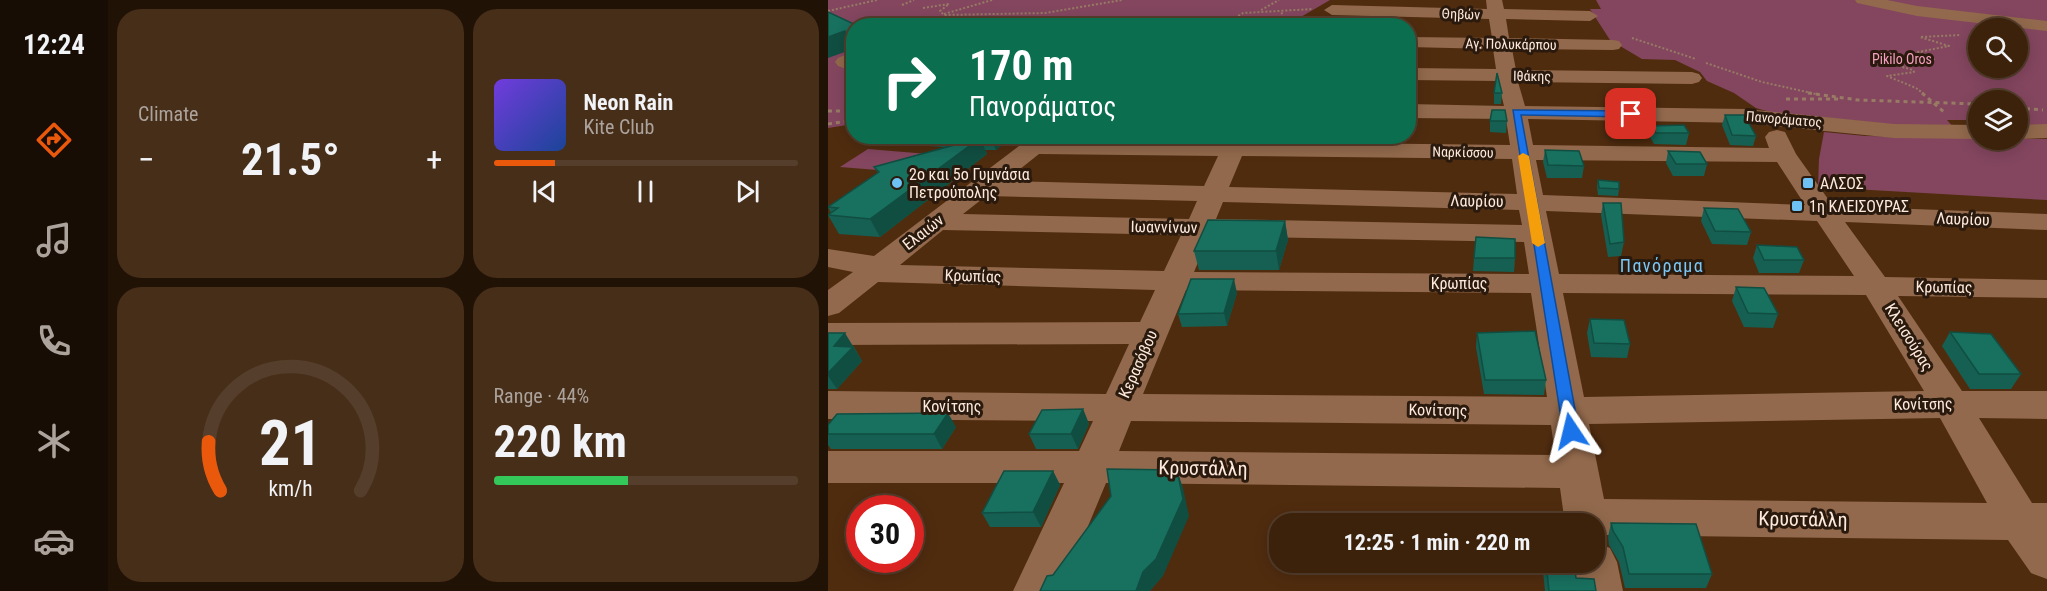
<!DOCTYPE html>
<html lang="en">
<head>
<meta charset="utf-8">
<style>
	:root { --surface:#3c210b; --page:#472e19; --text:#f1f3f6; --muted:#aca39d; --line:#553e2c; --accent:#ea580c }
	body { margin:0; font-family:"Roboto Condensed",sans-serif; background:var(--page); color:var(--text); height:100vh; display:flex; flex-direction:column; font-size:22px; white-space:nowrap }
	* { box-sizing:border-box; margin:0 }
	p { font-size:20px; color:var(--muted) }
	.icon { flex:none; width:33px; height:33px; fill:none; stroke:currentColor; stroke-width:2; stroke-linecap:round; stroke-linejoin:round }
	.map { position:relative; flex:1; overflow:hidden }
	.sheet { display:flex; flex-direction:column; gap:9px; padding:9px; background:#211206; width:720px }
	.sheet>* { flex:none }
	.banner { position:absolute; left:18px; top:18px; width:570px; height:126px; border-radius:24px; box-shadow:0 3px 15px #0003,0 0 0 2px var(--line); background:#0b6e4f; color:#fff; overflow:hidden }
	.fabs { position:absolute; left:1140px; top:18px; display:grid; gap:12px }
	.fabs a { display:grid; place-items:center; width:60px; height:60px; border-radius:50%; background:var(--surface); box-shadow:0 3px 15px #0003,0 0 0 2px var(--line); font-size:30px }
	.speed { position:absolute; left:18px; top:495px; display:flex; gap:12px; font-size:30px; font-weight:700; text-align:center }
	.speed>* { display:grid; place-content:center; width:78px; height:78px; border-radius:50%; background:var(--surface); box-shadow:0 3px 15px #0003,0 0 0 2px var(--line); line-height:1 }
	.speed .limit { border:9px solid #d22; background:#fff; color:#111 }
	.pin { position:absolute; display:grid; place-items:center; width:51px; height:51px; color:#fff; margin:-26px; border-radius:12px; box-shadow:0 3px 9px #0006 }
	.me { position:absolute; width:66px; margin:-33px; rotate:350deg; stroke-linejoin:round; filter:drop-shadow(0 0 4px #0008) }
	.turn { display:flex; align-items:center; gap:21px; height:126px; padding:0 24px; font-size:27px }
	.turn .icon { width:78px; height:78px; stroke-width:2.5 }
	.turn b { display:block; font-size:42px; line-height:51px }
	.big { font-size:45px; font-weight:700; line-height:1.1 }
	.sheet .tile { flex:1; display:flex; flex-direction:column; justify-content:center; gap:9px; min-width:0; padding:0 21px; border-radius:24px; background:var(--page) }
	.sheet .dial { align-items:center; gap:0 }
	.dial svg { height:156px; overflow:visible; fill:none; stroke:var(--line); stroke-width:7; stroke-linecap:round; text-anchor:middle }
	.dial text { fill:var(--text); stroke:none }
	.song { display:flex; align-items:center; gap:18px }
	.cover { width:72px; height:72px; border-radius:9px; background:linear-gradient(135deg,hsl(260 70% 55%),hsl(220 70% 35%)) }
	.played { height:6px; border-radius:3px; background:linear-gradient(90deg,var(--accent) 20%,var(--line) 20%) }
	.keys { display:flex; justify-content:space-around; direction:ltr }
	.heat { display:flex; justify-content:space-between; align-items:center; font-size:33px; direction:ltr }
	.charge { height:9px; border-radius:4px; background:linear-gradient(90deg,#34c759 44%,var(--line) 0) }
	.sheet .tiles { flex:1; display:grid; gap:9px; grid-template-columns:repeat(2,1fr) }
	.trip { position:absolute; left:441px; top:513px; width:336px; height:60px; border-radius:24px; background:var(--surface); box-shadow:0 3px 15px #0003,0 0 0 2px var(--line); font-weight:700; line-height:60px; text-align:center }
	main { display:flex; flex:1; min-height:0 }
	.tabs { display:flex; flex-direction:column; width:108px; justify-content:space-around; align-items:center; background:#180d04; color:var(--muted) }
	.tabs .icon { width:42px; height:42px }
	.tabs .active { color:var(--accent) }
	.tabs b { font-size:27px; color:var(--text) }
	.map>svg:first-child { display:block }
	.green { fill:#84465f; fill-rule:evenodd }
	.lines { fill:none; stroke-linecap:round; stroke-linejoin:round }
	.path-far1 { stroke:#977b64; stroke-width:2; stroke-dasharray:2 2; stroke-linecap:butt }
	.path { stroke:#977b64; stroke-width:3; stroke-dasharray:4 4; stroke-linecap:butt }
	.minor { fill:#92694c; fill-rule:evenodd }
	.wall { fill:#156052 }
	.shaded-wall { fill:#114e42 }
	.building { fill:#18705f; stroke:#114e42; stroke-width:1.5 }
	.route { fill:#1a73e8; stroke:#114b97; stroke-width:1.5 }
	.slow { fill:#f59e0b }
	.poi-dot { fill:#6ec2f3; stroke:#2a190d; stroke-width:2 }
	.labels { text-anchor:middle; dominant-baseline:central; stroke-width:6; stroke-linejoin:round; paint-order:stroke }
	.far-street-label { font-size:14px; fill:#fdeadd; stroke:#2a190d }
	.far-park-label { font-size:14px; fill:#f6a0c0; stroke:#2a190d }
	.poi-label { font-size:16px; fill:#fdeadd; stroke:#2a190d; text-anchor:start }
	.street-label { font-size:16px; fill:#fdeadd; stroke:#2a190d }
	.neighbourhood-label { font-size:18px; letter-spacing:1.5px; fill:#7bc8f6; stroke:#2a190d }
	.near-street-label { font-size:20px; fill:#fdeadd; stroke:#2a190d }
</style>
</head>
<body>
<main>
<nav class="tabs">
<b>12:24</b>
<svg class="icon active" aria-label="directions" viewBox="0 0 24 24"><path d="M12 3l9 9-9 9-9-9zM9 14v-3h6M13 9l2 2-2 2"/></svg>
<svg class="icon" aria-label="music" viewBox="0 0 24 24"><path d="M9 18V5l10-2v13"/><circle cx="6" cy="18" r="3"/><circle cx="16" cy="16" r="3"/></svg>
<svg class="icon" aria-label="phone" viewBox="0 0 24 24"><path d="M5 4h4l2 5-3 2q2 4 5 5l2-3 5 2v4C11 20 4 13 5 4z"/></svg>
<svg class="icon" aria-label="climate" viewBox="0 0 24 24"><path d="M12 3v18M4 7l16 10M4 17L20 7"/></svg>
<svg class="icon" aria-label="car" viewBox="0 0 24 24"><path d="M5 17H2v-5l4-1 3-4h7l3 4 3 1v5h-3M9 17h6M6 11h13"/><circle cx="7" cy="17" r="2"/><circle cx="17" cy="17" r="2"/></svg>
</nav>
<section class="sheet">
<div class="tiles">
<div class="tile"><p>Climate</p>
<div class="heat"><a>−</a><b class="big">21.5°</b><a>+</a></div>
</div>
<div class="tile">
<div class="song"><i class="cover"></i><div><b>Neon Rain</b><p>Kite Club</p></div></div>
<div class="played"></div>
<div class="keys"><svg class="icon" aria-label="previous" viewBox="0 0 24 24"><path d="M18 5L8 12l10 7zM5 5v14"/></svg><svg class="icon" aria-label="pause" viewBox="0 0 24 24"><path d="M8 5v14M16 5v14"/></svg><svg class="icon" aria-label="next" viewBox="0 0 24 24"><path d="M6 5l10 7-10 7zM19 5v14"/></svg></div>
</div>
<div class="tile dial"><svg viewBox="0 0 100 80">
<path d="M14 69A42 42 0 1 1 86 69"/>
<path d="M14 69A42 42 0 0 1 8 44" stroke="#ea580c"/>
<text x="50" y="56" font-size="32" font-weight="700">21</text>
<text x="50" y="72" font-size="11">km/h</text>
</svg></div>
<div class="tile"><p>Range · 44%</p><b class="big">220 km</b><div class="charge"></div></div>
</div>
</section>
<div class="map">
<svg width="1219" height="591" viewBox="0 0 1219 591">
	<rect width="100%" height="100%" fill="#502c0f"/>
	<g class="green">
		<polygon points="0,0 502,0 459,25 26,26 25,124 0,128"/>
		<path d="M768 0H1219V128L1190 127V100H1150V123L1147 120H1119L1126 128H1099L942 112 928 108 906 93 879 81 872 72 847 60 814 59 782 40 762 9H773ZM1150 28H1190V68H1150Z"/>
		<polygon points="996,132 1037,136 1219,139 1219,200 990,187 991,159"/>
		<polygon points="40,149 100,154 75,172 12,167"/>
	</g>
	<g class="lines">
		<g class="path-far1">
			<polyline points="74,5 86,0"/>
			<polyline points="95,8 121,4 112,11 116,15 217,13 294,0"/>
			<polyline points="433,10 451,0"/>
			<polyline points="0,11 49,0"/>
			<polyline points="116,14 164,0"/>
			<polyline points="378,26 390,26"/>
			<polyline points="393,26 415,13 485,9"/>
			<polyline points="432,26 446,23 455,17 453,11"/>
			<polyline points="804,38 868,59"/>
			<polyline points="878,63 934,82 988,94"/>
			<polyline points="1096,94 1088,88 1059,76 1086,72 1085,70 1047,59 1107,59 1090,52 1121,46 1092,37 1133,35"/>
		</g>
		<g class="path">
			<polyline points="980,93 1030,100 1150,104"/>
			<polyline points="1094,93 1116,112"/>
			<polyline points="958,99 1010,99"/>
			<polyline points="1190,108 1215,110"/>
			<polyline points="0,111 26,111"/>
			<polyline points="0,124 26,120"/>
		</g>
		<g class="minor">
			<path d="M658 0H674L676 9 762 11 770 16 762 21 678 19 681 38 785 40 791 41 794 45 791 49 785 50 684 49 688 70 864 72 871 74 874 78 871 82 864 84 690 82 697 106 918 109 1066 124 1150 125V139L1066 138 918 123 700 119 705 145 941 148 937 137 941 132 949 130 957 132 968 154 1005 206 1219 214V230L1017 222 1057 277 1219 280V298L1070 296 1134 391H1219V419L1151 418 1204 503H1219V579L1203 573 1180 540 775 535 766 540V524H737L732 488 278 483 233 591H185L236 483H0V451H251L265 421 0 419V391L278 394 301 344 0 345V323L312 322 327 290 50 282 11 313 0 316V290L25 272 0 267V249L46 256 204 136H230L228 140 397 142 399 136H422L420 142 682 145 678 119 580 118V104L676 106 670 81 580 80V68L668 69 665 49 580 47V37L664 38 661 19 504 15 496 10 504 5 659 9ZM211 154 390 156 376 186 177 181ZM414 156 684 159 689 194 401 187ZM708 160 949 162 977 205 715 195ZM158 196 369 201 361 219 135 214ZM395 202 691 210 694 225 388 219ZM718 211 989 221 1026 276 731 274ZM115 230 353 235 336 271 72 265ZM381 236 696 242 701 274 366 272ZM358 290 703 293 719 397 315 394ZM735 293 1038 295 1096 391 756 397ZM1112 418 1159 503 776 499 761 424ZM303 421 723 425 727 455 291 451Z"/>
			<polygon points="1027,0 1059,0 1089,6 1219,21 1219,31 1089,16 1029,3"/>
			<polygon points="81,18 99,22 101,26 55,26 57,22"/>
			<polygon points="26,51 26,72 10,66 7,62 10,58"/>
			<polygon points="1219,124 1219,138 1190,139 1190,125"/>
			<polygon points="766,542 782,548 789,562 795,591 747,591 743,562 766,562"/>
		</g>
	</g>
	<g class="wall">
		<polygon points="0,12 26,26 26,49 25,49"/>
		<polygon points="666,93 674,93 673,104 666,104"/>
		<polygon points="897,115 928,136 925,146 902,145 894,125"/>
		<polygon points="662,121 679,121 678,133 662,132"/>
		<polygon points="824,126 861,133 858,145 826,144 822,137"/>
		<polygon points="31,136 185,136 168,150 157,150 159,154 52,237 11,234 0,215 3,213 0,207 50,173 46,167 117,147 34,142"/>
		<polygon points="717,150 756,166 754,178 719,178 715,162"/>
		<polygon points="840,151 879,164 876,176 845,176 838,163"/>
		<polygon points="770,180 791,189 790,196 770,195 769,186"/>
		<polygon points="775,203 796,242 793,256 780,257 773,215"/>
		<polygon points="876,208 923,232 919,245 884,244 873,221"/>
		<polygon points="457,221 460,240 451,270 371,270 366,251"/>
		<polygon points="929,245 976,260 971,273 931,273 925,258"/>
		<polygon points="646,258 687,258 686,272 645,271"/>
		<polygon points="908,287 950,314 945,328 916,327 904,301"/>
		<polygon points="409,293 399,326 354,327 350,314"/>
		<polygon points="762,319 802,344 799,358 763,357 759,333"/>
		<polygon points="1122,332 1193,374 1183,389 1142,389 1114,346"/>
		<polygon points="0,333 26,347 34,361 9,389 0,389"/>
		<polygon points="649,333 718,380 716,395 656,394 648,347"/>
		<polygon points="255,409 261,424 250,449 208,449 201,434"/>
		<polygon points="0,425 128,427 114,449 3,449 0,445"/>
		<polygon points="225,471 232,485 213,527 162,527 154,513"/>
		<polygon points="783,523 884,574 878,588 797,588 791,562 781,545 780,537"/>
		<polygon points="714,562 746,562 748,578 768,591 717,591"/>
	</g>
	<g class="shaded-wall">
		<polygon points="17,31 25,49 0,58 0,37"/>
		<polygon points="26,33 26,46 20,35"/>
		<polygon points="162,136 185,136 168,150"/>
		<polygon points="152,138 159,154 52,237 42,219"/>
		<polygon points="457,221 460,240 451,270 448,251"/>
		<polygon points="406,279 409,293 399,326 396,313"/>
		<polygon points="17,333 34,361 9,389 0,376 0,373 6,346"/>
		<polygon points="255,409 261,424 250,449 243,434"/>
		<polygon points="120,413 128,427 114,449 106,434"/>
		<polygon points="349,470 355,488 361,516 335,576 322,591 308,591"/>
		<polygon points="225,471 232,485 213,527 205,512"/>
	</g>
	<g class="building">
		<polygon points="0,12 30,26 26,26 26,33 20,35 17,31 0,37"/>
		<polygon points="669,73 674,93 666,93"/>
		<polygon points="664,110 677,110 679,121 662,121"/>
		<polygon points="897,115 916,115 928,136 904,135"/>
		<polygon points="856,125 861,133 828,133 824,126"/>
		<polygon points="152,138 42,219 0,215 10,208 0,207 51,172 46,167"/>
		<polygon points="717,150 751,151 756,166 720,165"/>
		<polygon points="840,151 872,152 879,164 848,164"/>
		<polygon points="770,180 791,182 791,189 771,188"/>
		<polygon points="775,203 793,203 796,242 782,244"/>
		<polygon points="876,208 910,209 923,232 887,231"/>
		<polygon points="380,220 457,221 448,251 366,251"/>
		<polygon points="648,237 687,239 687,258 646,258"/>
		<polygon points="929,245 969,247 976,260 936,260"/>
		<polygon points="363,279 406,279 396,313 350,314"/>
		<polygon points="908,287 936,288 950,314 920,313"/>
		<polygon points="762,319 796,320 802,344 766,343"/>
		<polygon points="707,331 718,380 657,380 649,333"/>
		<polygon points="1122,332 1163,334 1193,374 1151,374"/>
		<polygon points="0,333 17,333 6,346 25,347 0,373"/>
		<polygon points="255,409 243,434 201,434 214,410"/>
		<polygon points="120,413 106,434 0,434 0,425 9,414"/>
		<polygon points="279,469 349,470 355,499 328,559 315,572 308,591 212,591 219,576 225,575 283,496"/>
		<polygon points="176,471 225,471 205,512 154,513"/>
		<polygon points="783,523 868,524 884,574 801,574 795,547 785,531"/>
		<polygon points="718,562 746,562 748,578 766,579 768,591 721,591"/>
	</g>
	<polygon class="route" points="685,110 803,111 808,114 803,117 693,115 751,431 749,436 743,438 737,436 735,431"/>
	<polygon class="slow" points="695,153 701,156 717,243 710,247 704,243 690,156"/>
	<g class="poi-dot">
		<circle cx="69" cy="183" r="6"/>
		<rect x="974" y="177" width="12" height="12" rx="3"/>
		<rect x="963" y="200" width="12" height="12" rx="3"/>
	</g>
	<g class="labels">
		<g class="far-street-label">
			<text transform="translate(633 14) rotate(2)">Θηβών</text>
			<text transform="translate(683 44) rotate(1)">Αγ. Πολυκάρπου</text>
			<text transform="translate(704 76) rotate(1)">Ιθάκης</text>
			<text transform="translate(956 119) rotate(5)">Πανοράματος</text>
			<text transform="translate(635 152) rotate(1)">Ναρκίσσου</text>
		</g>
		<g class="far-park-label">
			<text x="1074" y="59">Pikilo Oros</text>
		</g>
		<g class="poi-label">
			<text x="81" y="174">2ο και 5ο Γυμνάσια<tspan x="81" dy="18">Πετρούπολης</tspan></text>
			<text x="992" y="183">ΑΛΣΟΣ</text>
			<text x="981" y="206">1η ΚΛΕΙΣΟΥΡΑΣ</text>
		</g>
		<g class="street-label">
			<text transform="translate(649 201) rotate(1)">Λαυρίου</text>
			<text transform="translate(1135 219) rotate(2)">Λαυρίου</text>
			<text transform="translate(336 227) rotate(1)">Ιωαννίνων</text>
			<text transform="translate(95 232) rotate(-38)">Ελαιών</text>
			<text transform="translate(145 276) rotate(2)">Κρωπίας</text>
			<text x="631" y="283">Κρωπίας</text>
			<text transform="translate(1116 287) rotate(1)">Κρωπίας</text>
			<text transform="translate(1081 337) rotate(58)">Κλεισούρας</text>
			<text transform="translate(310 364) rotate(-66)">Κερασόβου</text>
			<text transform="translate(1095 404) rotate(-1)">Κονίτσης</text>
			<text x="124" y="406">Κονίτσης</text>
			<text transform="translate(610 410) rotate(1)">Κονίτσης</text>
		</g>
		<g class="neighbourhood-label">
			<text x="834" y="265">Πανόραμα</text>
		</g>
		<g class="near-street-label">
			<text transform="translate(375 468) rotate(1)">Κρυστάλλη</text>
			<text transform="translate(975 519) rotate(1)">Κρυστάλλη</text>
		</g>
	</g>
</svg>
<div class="fabs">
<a><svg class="icon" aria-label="search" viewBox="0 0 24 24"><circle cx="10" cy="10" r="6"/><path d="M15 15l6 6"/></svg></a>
<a><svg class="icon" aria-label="layers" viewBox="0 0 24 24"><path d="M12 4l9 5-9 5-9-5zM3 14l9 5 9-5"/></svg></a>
</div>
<div class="speed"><div class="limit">30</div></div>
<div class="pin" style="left:803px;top:114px;background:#d93025"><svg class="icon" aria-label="arrive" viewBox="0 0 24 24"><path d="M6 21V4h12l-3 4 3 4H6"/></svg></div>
<svg class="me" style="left:743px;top:431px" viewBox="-20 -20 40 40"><path d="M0-17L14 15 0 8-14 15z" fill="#1a73e8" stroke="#fff" stroke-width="4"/></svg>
<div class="trip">12:25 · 1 min · 220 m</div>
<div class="banner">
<div class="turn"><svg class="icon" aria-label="right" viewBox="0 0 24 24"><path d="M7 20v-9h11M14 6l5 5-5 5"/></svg><div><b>170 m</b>Πανοράματος</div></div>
</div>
</div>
</main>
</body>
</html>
